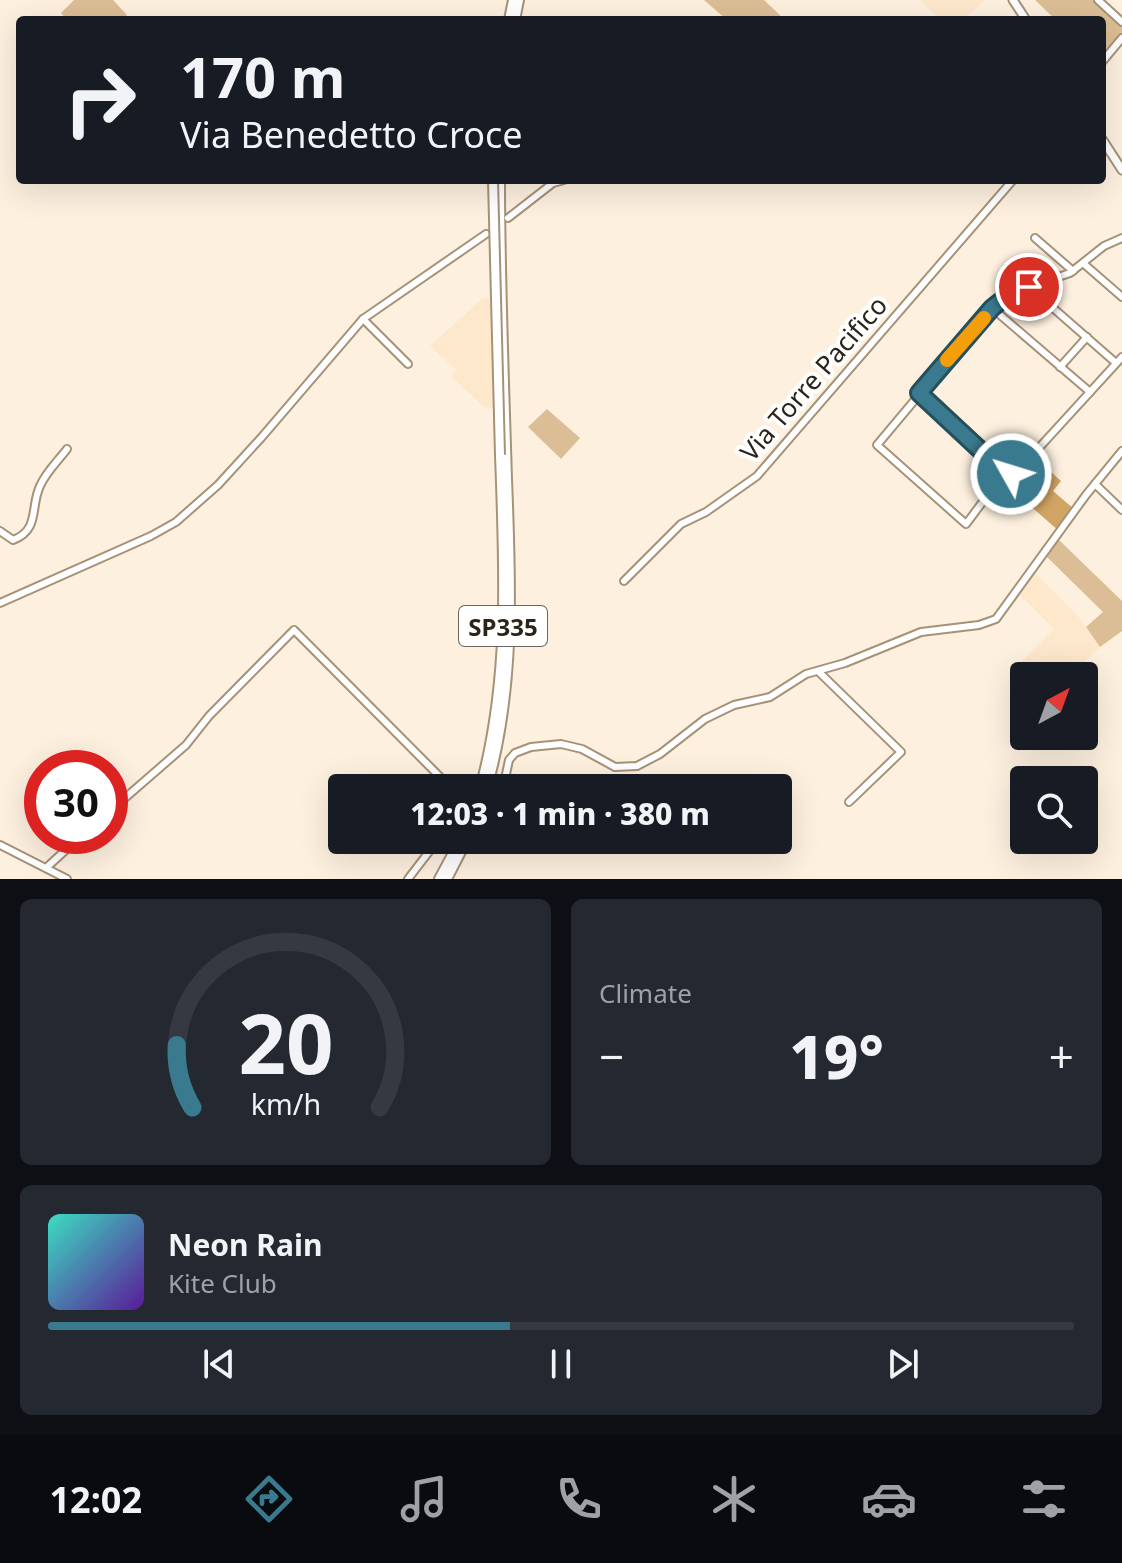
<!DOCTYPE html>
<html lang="en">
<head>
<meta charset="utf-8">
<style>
	:root { --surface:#171b24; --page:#242831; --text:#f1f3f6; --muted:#9ea1a6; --line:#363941; --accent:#3a7a8e }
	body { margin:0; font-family:"Noto Sans",sans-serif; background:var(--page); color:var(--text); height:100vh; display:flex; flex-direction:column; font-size:30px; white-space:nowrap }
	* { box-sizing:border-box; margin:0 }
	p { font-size:26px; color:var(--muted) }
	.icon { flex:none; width:44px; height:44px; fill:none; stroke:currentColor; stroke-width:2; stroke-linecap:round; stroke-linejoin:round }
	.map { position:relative; height:879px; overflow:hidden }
	.details { display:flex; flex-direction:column; gap:20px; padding:20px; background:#0d0f14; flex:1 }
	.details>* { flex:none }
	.hud { position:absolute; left:16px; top:16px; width:1090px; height:168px; border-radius:8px; box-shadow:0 8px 32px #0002; background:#171b24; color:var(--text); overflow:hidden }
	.needle { width:52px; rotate:41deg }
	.fabs { position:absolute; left:1010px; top:662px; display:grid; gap:16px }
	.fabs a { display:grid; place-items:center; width:88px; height:88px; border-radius:8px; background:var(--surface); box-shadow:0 8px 32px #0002; font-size:40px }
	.speed { position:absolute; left:24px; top:750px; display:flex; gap:16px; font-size:40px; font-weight:700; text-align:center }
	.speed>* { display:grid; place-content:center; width:104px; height:104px; border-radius:50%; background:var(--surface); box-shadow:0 8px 32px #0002; line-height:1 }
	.speed .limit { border:12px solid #d22; background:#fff; color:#111 }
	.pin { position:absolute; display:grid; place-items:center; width:68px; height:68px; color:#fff; margin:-34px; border:4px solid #fff; border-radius:50%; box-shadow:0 2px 8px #0007 }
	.me { position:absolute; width:88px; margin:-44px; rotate:309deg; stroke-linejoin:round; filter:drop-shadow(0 0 6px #0008) }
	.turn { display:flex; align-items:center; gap:28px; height:168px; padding:0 32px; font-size:36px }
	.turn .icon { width:104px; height:104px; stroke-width:2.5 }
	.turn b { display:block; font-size:56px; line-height:68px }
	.big { font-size:60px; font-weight:800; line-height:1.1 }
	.details .widget { flex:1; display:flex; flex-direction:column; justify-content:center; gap:12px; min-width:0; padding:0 28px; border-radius:12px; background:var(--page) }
	.details .dial { align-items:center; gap:0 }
	.dial svg { height:208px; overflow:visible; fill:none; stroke:var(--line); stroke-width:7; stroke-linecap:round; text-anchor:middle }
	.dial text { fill:var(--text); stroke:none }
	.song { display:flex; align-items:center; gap:24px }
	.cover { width:96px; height:96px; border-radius:12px; background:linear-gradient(135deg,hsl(170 70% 55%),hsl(270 70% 35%)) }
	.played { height:8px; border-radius:4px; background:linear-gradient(90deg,var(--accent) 45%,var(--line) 45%) }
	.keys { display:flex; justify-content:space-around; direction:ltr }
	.heat { display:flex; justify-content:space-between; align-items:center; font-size:44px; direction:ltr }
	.details .tiles { flex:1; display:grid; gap:20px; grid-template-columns:1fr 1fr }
	.widget:last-child { grid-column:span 2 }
	.trip { position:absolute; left:328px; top:774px; width:464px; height:80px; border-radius:8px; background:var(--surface); box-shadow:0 8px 32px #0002; font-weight:800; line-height:80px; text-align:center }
	.tab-bar { display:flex; height:128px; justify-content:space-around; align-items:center; background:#090b0e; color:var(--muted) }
	.tab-bar .icon { width:56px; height:56px }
	.tab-bar .selected { color:var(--accent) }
	.tab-bar b { font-size:36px; color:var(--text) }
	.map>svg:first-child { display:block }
	.built { fill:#fee8cc }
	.green { fill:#dcbe96 }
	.forest { fill:#d2a463 }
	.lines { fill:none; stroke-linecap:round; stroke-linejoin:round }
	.minor-casing { stroke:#a69277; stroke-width:10 }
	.major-casing { stroke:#a69277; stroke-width:11 }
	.highway-casing { stroke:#a69277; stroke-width:12 }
	.minor { stroke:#fff; stroke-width:6 }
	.major { stroke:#fff; stroke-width:7 }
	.highway { stroke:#fff; stroke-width:8 }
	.highway-bridge-casing { stroke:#a69277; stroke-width:12; stroke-linecap:butt }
	.highway-bridge { stroke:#fff; stroke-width:8 }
	.route-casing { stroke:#264f5c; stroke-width:20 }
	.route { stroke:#3a7a8e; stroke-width:14 }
	.slow { stroke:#f59e0b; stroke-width:14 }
	.labels { text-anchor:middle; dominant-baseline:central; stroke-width:8; stroke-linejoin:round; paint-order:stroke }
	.shield { fill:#fff; stroke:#6b665e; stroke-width:2 }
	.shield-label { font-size:24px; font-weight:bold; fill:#2c2419 }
	.street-label { font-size:26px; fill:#2c2419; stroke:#fff }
</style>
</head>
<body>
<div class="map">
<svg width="1122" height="879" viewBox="0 0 1122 879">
	<rect width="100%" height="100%" fill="#fdf0df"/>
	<g class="built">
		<polygon points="920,0 985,0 963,20 941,20"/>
		<polygon points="483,298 490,298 494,408 484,407 451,376 456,370 430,346"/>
		<polygon points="1035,573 1078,616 1100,647 1070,676 1033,676 1013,670 1054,629 1020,595"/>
	</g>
	<g class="green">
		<polygon points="74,0 113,0 127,15 122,20 67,20 61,13"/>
		<polygon points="704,0 764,0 785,20 727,20"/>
		<polygon points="1035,0 1094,0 1122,26 1122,34 1102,58 1102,20 1056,20"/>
		<polygon points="547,409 580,438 561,459 528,427"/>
		<polygon points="1058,539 1122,601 1122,631 1100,647 1086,627 1103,612 1046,556"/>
	</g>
	<polygon class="forest" points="1033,456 1061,481 1053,491 1074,509 1059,531 1003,482"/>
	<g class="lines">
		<defs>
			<g id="minor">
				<polyline points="1098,0 1122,22"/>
				<polyline points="1102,62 1122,38"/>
				<polyline points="508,218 553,183 564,180"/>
				<polyline points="1035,238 1073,271"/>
				<path d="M1122 238 1104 246 1070 273 1011 293 992 308 877 445 966 524C979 508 996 479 1016 473L1122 357"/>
				<polyline points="1084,264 1122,297"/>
				<polyline points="1029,287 1116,363"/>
				<polyline points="992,308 1090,392"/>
				<polyline points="363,319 408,364"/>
				<polyline points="1060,367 1087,337"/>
				<polyline points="919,393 1007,475"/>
				<polyline points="1095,484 1122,510"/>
				<path d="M0 531 13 540C40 530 30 507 40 486 46 472 58 461 67 449"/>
				<polyline points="624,581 681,524 706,512 757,476 1013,180"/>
				<polyline points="0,603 151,536 176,522 218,485 261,438 363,319 486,234"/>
				<polyline points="819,672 901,752 849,802"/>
				<polyline points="503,788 509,760 515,753 531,747 561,744 582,749 615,767 637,766 660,754 705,719 734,705 770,697 806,674 845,663 921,632 979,625 996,619 1086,495 1122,451"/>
				<polyline points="110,811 186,745 209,716 294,630 451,788"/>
				<polyline points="0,845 67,879"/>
				<polyline points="46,868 81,836"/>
				<polyline points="408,879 438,840"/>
			</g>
			<g id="major">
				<polyline points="1013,0 1026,20"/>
				<polyline points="1102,139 1122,170"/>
			</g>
			<g id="highway">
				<polyline points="509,20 513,0"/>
				<polyline points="515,20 519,0"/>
				<path d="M480 788C510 679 504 567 500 455"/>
				<path d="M487 788C516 687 511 583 507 479 504 379 500 280 500 180"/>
				<polyline points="439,879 460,840"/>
				<polyline points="447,879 467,840"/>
			</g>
		</defs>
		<use href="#minor" class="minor-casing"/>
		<use href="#major" class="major-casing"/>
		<use href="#highway" class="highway-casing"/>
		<use href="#minor" class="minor"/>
		<use href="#major" class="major"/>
		<use href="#highway" class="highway"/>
		<defs>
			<polyline id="highway-bridge" points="493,180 500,455"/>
		</defs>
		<use href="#highway-bridge" class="highway-bridge-casing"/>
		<use href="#highway-bridge" class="highway-bridge"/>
	</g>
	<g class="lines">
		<defs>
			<polyline id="route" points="1011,474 1007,475 919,393 992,308 1011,293 1029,287"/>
		</defs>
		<use href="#route" class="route-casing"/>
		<use href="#route" class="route"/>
		<polyline class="slow" points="947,360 984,318"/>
	</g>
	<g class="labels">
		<rect class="shield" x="459" y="606" width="88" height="40" rx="6"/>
		<g class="shield-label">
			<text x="503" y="626">SP335</text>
		</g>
		<g class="street-label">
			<text transform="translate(813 378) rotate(-49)">Via Torre Pacifico</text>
		</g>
	</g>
</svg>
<div class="fabs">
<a><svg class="needle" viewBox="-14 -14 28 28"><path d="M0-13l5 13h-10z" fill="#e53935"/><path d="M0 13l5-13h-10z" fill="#9ea1a6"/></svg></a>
<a><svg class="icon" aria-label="search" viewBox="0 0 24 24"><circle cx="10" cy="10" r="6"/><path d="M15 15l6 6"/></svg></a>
</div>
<div class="speed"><div class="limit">30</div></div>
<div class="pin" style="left:1029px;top:287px;background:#d93025"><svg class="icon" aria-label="arrive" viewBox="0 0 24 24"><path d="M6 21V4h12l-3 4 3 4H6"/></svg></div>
<svg class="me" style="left:1011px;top:474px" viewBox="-20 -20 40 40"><circle r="17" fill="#3a7a8e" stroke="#fff" stroke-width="3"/><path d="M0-11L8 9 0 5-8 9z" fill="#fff"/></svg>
<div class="trip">12:03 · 1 min · 380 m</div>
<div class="hud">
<div class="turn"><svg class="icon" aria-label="right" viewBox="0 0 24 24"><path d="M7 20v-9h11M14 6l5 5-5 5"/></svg><div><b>170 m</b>Via Benedetto Croce</div></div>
</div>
</div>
<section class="details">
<div class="tiles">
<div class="widget dial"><svg viewBox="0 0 100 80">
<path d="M14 69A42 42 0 1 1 86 69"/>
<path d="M14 69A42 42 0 0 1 8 45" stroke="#3a7a8e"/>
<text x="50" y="56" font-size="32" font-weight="700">20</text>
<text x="50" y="72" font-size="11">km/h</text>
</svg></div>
<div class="widget"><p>Climate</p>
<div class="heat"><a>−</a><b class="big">19°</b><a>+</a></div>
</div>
<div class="widget">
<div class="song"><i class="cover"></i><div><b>Neon Rain</b><p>Kite Club</p></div></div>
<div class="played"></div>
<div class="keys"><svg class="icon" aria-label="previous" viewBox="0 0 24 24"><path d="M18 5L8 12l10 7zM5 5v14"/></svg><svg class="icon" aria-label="pause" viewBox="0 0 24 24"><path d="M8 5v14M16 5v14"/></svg><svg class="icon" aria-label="next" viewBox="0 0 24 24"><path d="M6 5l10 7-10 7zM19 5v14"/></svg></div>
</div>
</div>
</section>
<nav class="tab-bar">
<b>12:02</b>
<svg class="icon selected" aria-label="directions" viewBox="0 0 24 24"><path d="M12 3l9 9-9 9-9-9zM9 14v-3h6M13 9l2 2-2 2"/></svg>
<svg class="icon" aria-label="music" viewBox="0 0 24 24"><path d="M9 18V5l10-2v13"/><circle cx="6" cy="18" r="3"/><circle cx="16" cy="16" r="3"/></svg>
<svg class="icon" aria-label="phone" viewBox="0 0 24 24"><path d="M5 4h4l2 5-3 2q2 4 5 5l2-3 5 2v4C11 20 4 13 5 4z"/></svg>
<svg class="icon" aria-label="climate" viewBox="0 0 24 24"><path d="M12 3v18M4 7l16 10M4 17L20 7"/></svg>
<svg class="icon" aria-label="car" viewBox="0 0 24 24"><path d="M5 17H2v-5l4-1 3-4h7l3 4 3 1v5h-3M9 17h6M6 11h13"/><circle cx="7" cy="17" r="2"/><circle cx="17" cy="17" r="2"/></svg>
<svg class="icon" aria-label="filters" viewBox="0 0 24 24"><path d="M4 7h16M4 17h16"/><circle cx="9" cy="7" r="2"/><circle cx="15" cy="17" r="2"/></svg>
</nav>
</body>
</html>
